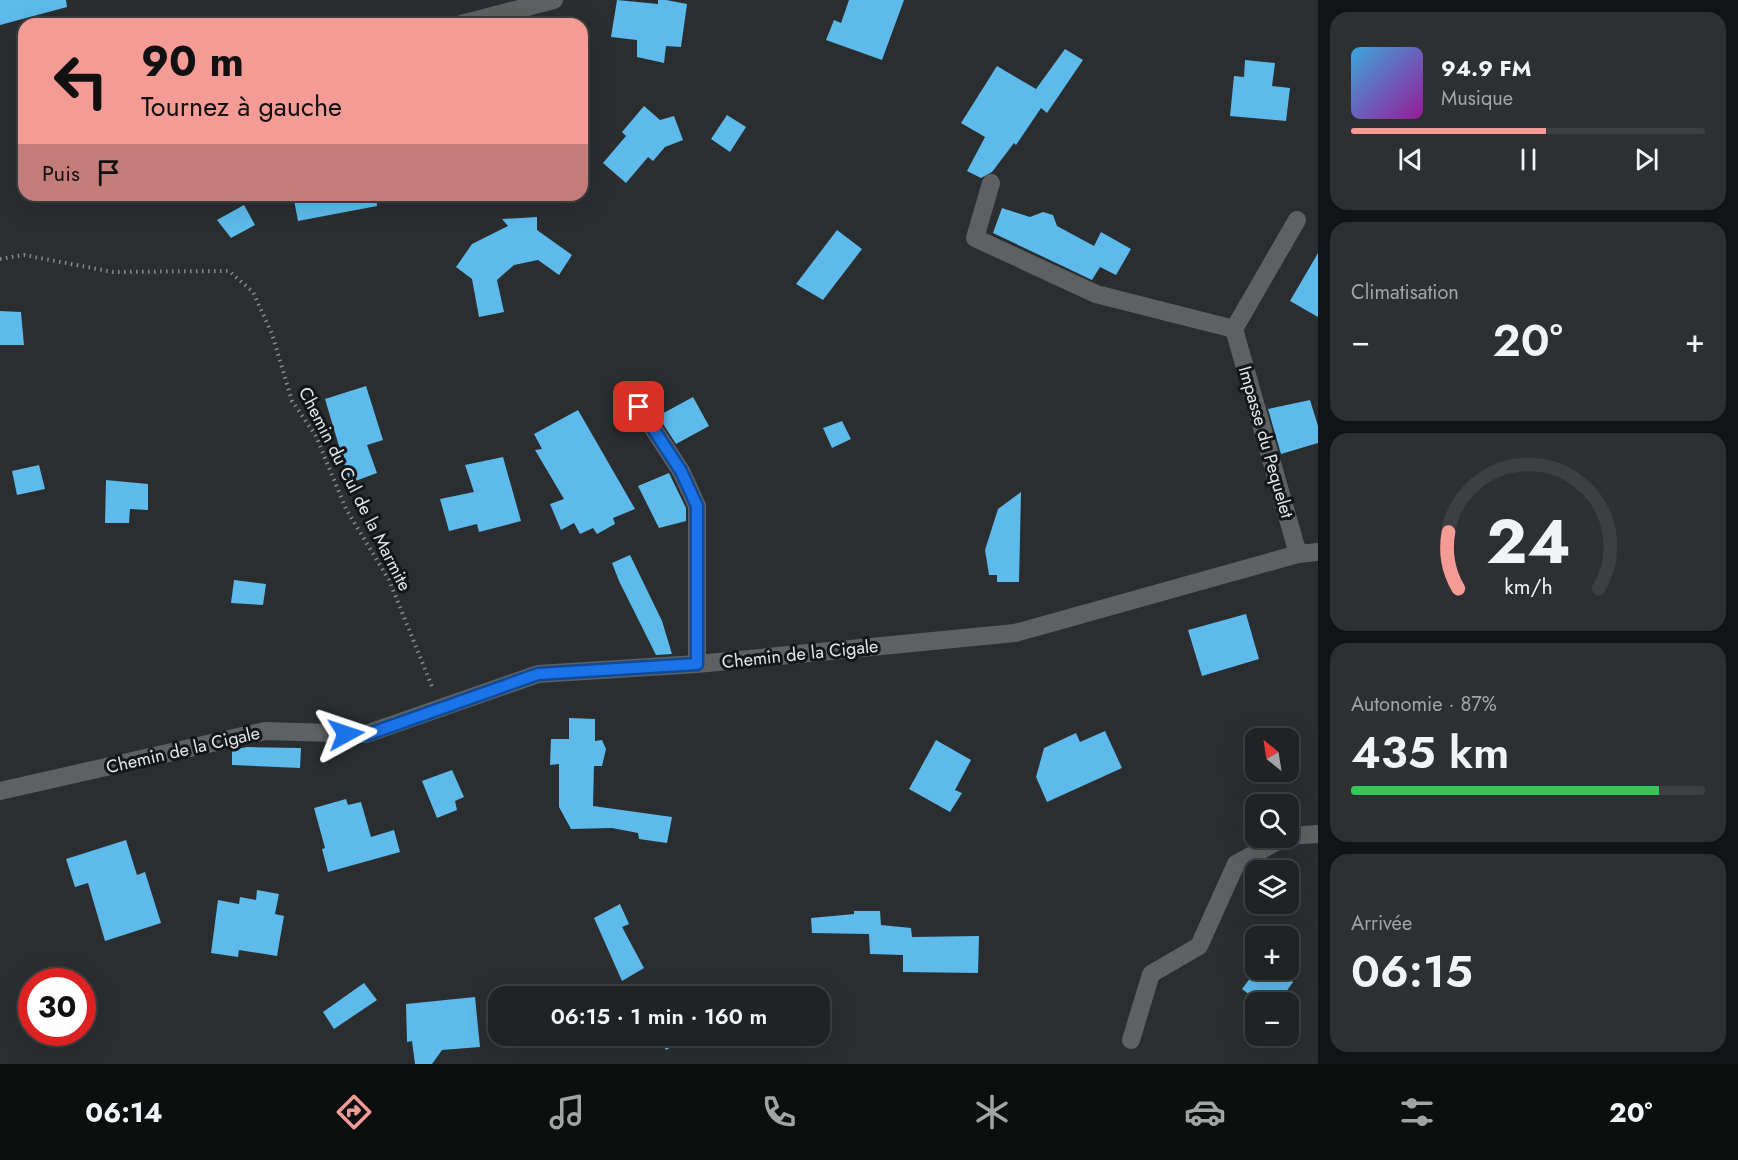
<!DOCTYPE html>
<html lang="fr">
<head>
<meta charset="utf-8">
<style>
	:root { --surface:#202224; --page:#2d2f31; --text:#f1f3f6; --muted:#a2a4a6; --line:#3d3f41; --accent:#f59b96 }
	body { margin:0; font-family:Jost,sans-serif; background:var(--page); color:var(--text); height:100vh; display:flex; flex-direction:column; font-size:22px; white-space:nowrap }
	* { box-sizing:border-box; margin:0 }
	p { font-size:20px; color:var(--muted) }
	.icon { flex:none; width:33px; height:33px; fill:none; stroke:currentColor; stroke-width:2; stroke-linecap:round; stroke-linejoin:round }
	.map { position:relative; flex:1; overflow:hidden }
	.drawer { display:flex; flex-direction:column; gap:12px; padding:12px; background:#121314; width:420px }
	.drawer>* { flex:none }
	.guide { position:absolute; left:18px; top:18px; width:570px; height:183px; border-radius:18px; box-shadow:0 6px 24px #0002,0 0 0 2px var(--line); background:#f59b96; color:#111; overflow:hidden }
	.needle { width:39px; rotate:330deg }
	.fabs { position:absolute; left:1245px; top:728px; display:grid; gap:12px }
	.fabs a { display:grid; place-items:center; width:54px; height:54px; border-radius:12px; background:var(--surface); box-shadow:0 6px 24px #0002,0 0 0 2px var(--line); font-size:30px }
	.speed { position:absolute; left:18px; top:968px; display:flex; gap:12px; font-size:30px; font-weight:700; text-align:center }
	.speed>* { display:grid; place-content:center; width:78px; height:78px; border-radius:50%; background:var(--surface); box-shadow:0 6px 24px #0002,0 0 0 2px var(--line); line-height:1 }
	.speed .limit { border:9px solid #d22; background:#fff; color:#111 }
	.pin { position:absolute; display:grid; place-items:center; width:51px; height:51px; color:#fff; margin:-26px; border-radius:12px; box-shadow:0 3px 9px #0006 }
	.me { position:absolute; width:66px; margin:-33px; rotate:85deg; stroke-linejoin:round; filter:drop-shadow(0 0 4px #0008) }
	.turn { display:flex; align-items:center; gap:21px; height:126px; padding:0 24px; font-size:27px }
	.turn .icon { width:78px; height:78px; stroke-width:2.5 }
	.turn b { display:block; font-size:42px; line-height:51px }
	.then { display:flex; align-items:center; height:57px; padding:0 24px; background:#0003; gap:12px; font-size:22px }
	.big { font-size:45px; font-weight:600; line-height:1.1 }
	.drawer .tile { flex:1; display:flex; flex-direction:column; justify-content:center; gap:9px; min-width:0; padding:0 21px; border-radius:18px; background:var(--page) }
	.drawer .dial { align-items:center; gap:0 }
	.dial svg { height:156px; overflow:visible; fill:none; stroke:var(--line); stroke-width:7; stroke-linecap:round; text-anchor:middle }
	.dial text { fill:var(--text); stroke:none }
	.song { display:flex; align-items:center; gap:18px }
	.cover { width:72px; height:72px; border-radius:9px; background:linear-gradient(135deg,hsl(200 70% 55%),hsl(300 70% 35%)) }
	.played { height:6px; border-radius:3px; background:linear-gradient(90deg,var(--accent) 55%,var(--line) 55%) }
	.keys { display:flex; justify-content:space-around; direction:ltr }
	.heat { display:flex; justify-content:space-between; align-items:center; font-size:33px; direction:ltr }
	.charge { height:9px; border-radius:4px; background:linear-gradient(90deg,#34c759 87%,var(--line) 0) }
	.trip { position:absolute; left:488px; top:986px; width:342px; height:60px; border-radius:18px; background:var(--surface); box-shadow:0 6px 24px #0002,0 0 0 2px var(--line); font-weight:600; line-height:60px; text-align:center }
	.menu { display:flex; height:96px; justify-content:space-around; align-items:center; background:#0d0e0e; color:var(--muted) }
	.menu .icon { width:42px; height:42px }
	.menu .on { color:var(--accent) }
	.menu b { font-size:27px; color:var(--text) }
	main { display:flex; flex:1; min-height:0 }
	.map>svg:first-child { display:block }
	.building { fill:#5dbaea }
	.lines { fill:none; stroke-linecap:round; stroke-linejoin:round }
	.path { stroke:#878a8c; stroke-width:4; stroke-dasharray:1.5 4.5; stroke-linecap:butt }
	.street { stroke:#5e6061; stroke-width:18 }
	.route-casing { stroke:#114b97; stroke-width:15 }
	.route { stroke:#1a73e8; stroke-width:10 }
	.labels { text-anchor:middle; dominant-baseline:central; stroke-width:6; stroke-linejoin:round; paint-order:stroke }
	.street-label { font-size:18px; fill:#e4e7e8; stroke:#141617 }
</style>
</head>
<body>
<main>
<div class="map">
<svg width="1318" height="1064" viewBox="0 0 1318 1064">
	<rect width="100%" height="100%" fill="#2a2e30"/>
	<g class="building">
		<polygon points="0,0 66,0 67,7 0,25"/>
		<polygon points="617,0 658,4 658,0 666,0 687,4 681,47 666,46 664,63 637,57 637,40 611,37"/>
		<polygon points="849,0 904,0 882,60 826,40 834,20 841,23"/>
		<polygon points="1065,49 1083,60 1047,113 1041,108 1016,145 1014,143 992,172 981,178 967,171 985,137 961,123 997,66 1036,89"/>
		<polygon points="1245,60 1275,63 1272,86 1290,88 1286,121 1230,116 1234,76 1244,77"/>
		<polygon points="644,106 660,120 674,116 683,140 665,147 653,161 648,157 626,183 603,163 626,136 622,132"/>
		<polygon points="727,115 746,127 730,152 711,139"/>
		<polygon points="293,195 376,195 377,206 298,221"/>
		<polygon points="244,205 255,225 231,238 217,220"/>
		<polygon points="1002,208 1030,217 1043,212 1053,215 1057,226 1094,246 1101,232 1131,249 1116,275 1100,267 1092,280 993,233"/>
		<polygon points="537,217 537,230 572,255 559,275 538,260 514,265 497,280 504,312 479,317 472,279 456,267 472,244 508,226 502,219"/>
		<polygon points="837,230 862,249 823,300 796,284"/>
		<polygon points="1318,253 1318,317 1290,301"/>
		<polygon points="0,311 21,312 24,345 0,345"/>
		<polygon points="366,386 383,440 367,445 377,473 350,483 325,399"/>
		<polygon points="693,397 709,426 676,444 658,416"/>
		<polygon points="1310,400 1318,426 1318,443 1281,454 1268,409"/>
		<polygon points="578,410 635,509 613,518 615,524 597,534 593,528 580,534 574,523 561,530 550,504 564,499 535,450 542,449 534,434"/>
		<polygon points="842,421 851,439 832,448 823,428"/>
		<polygon points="503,457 521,521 479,532 477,524 449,531 440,499 474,492 465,465"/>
		<polygon points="39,465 45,489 17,495 12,471"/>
		<polygon points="669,473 686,508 686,521 659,528 638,486"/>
		<polygon points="106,480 148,484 148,510 130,509 129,523 105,523"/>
		<polygon points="1021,492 1019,582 997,582 997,575 989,575 985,550 998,509"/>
		<polygon points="630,555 662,621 672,654 656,655 619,581 612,563"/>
		<polygon points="234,580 266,584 263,605 231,603"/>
		<polygon points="1246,614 1259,659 1202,676 1188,630"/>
		<polygon points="569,718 595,719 595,741 602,740 606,749 602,766 594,766 593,806 672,817 667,843 639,839 638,833 612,828 571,829 559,807 559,764 550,765 551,739 569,739"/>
		<polygon points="1105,731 1122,768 1047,802 1036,777 1044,748 1076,733 1080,742"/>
		<polygon points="936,740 971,760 955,790 962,793 950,812 909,789"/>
		<polygon points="247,747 301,748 300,768 232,765 232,750"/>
		<polygon points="452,770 464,797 455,801 457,810 437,818 422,781"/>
		<polygon points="346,799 348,805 361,802 371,837 394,830 400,852 328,872 322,849 325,848 314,808"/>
		<polygon points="126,840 137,875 145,872 161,923 105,941 88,883 75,887 66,859"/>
		<polygon points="257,890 279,894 275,914 284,916 277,956 239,950 238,957 211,953 218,900 239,904 240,897 256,900"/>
		<polygon points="620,904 629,924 622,927 644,968 622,981 594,918"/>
		<polygon points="854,911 880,911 881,925 911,928 912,937 979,936 978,973 903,972 903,955 870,954 869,934 812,933 811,918 854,914"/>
		<polygon points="1257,969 1297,969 1289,979 1293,982 1279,1002 1259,1002 1242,989"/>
		<polygon points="364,983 377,1000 334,1029 323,1012"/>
		<polygon points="475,997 480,1047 442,1050 432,1064 415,1064 412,1041 407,1042 406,1004"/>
		<polygon points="658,1035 693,1035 666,1050"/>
	</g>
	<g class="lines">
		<polyline class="path" points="0,259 24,255 113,272 229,271 253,292 272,334 292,401 316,436 346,509 389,580 433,689"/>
		<g class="street">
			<polyline points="461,24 554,0"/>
			<polyline points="991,183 975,238 1096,294 1234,329"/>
			<polyline points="1297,220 1234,329 1298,554"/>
			<polyline points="639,407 681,471 697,506 697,664"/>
			<polyline points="0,791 265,731 366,734 538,674 697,664 1015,633 1298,554 1318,552"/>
			<polyline points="1288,836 1318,834"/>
			<polyline points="1131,1040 1151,974 1199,946 1236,864 1285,837"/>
		</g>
	</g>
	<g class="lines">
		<defs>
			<polyline id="route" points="346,734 366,735 538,674 697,664 697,506 681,471 639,407"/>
		</defs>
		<use href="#route" class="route-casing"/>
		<use href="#route" class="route"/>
	</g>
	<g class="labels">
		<g class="street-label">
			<text transform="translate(1266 442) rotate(74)">Impasse du Pequelet</text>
			<text transform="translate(355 489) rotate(63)">Chemin du Cul de la Marmite</text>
			<text transform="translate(800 654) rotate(-6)">Chemin de la Cigale</text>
			<text transform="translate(183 750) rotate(-13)">Chemin de la Cigale</text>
		</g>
	</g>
</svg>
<div class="fabs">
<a><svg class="needle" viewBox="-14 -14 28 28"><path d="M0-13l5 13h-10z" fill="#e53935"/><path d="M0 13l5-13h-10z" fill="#a2a4a6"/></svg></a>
<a><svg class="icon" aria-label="search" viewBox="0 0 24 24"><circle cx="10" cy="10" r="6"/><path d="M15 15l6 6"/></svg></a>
<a><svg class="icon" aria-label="layers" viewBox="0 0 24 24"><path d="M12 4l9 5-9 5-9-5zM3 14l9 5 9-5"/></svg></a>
<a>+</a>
<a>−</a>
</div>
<div class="speed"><div class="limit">30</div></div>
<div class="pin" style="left:639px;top:407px;background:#d93025"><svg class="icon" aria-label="arrive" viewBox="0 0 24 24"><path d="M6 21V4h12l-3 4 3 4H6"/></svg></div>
<svg class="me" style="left:346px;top:734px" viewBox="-20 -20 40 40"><path d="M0-17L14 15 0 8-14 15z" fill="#1a73e8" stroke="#fff" stroke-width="4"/></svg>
<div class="trip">06:15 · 1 min · 160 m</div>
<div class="guide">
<div class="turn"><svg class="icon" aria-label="left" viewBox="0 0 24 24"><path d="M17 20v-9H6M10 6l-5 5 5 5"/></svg><div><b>90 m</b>Tournez à gauche</div></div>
<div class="then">Puis<svg class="icon" aria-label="arrive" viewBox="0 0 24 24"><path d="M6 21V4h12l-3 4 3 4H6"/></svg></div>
</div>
</div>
<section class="drawer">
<div class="tile">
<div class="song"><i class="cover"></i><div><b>94.9 FM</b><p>Musique</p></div></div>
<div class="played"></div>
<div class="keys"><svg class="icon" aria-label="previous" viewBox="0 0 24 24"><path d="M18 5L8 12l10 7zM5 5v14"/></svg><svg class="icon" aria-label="pause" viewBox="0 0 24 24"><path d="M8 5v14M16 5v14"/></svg><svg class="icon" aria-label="next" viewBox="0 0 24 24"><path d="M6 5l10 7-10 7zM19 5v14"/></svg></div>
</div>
<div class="tile"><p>Climatisation</p>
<div class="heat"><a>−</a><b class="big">20°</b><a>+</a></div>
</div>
<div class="tile dial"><svg viewBox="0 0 100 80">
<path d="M14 69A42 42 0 1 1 86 69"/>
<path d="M14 69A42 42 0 0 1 9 40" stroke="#f59b96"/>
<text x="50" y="56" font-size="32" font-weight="700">24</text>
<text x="50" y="72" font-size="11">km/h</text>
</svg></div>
<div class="tile"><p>Autonomie · 87%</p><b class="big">435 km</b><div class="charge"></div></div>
<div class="tile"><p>Arrivée</p><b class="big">06:15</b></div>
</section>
</main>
<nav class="menu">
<b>06:14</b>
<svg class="icon on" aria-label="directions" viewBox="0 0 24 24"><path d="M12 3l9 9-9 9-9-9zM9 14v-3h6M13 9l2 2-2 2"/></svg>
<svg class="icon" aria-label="music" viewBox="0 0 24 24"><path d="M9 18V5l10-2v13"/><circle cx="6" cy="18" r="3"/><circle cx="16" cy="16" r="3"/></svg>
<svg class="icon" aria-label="phone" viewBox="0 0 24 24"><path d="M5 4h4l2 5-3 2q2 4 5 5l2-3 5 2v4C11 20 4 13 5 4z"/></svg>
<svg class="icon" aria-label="climate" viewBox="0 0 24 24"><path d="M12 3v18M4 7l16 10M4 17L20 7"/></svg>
<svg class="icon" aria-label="car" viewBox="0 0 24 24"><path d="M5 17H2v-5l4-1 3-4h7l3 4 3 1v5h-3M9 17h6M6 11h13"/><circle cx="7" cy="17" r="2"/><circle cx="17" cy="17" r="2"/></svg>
<svg class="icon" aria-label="filters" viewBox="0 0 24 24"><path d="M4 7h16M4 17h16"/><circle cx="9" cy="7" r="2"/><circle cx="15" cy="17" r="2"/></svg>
<b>20°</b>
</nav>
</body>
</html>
